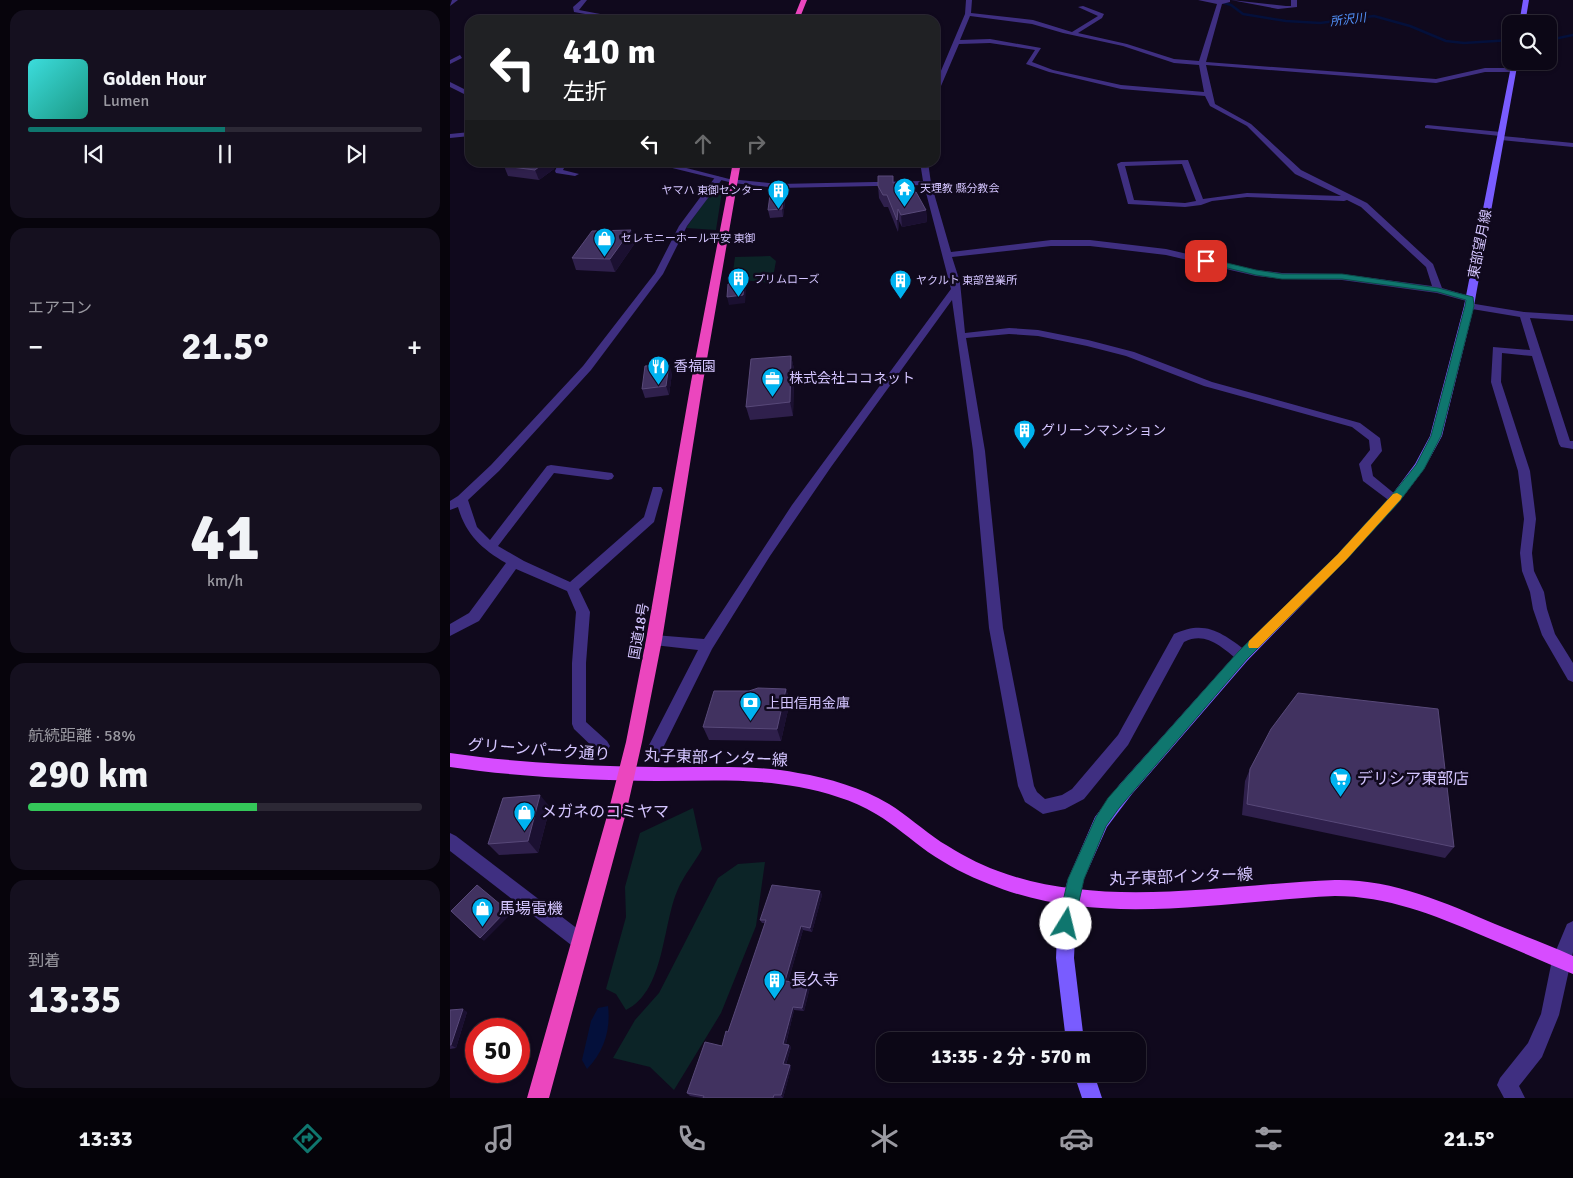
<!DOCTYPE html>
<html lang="ja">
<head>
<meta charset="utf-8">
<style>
	:root { --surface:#0c0716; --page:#15101f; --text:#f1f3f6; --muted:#9a99a1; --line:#2c2835; --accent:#0f766e }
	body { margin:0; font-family:Signika,"Noto Sans JP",sans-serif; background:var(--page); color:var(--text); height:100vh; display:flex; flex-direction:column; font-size:19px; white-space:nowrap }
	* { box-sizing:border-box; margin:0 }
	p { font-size:16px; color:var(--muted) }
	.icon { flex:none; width:28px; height:28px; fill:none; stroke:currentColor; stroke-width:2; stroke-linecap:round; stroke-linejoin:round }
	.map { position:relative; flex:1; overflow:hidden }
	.drawer { display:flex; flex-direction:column; gap:10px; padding:10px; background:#07040c; width:450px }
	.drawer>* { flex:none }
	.hud { position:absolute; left:15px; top:15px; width:475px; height:152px; border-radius:15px; box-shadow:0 1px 4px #0004,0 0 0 1px var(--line); background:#202124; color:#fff; overflow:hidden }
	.buttons { position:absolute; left:1052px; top:15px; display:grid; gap:10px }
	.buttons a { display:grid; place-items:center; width:55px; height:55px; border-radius:10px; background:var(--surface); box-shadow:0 1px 4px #0004,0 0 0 1px var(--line); font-size:25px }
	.speed { position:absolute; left:15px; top:1018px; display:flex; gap:10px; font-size:25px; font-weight:700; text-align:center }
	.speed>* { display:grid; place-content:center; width:65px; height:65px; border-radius:50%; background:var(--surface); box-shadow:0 1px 4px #0004,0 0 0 1px var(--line); line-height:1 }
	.speed .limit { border:8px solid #d22; background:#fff; color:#111 }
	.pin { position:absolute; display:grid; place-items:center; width:42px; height:42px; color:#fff; margin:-21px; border-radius:10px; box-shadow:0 2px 8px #0006 }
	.me { position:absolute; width:55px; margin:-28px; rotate:9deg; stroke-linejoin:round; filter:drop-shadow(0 0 4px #0008) }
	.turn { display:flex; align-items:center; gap:18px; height:105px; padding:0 15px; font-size:22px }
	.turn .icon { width:65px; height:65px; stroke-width:2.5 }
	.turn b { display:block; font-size:35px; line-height:42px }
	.lanes { display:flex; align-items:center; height:48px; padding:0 15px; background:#0003; justify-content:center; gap:25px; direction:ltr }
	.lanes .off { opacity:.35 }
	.big { font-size:38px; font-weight:700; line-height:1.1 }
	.drawer .widget { flex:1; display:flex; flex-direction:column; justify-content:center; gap:8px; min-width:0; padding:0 18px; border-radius:15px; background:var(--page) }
	.drawer .dial { align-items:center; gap:0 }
	.dial b { font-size:65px; line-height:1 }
	.song { display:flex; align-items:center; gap:15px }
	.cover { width:60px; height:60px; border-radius:8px; background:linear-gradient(135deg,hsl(180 70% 55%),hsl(170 70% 35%)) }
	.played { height:5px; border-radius:2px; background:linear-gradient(90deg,var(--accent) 50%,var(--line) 50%) }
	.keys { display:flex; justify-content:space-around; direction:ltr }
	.heat { display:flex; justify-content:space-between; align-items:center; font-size:28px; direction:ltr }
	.charge { height:8px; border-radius:4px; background:linear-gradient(90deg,#34c759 58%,var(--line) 0) }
	.trip { position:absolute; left:426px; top:1032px; width:270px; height:50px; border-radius:15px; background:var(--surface); box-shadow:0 1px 4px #0004,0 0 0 1px var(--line); font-weight:700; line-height:50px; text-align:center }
	.tab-bar { display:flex; height:80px; justify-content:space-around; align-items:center; background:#050309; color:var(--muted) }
	.tab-bar .icon { width:35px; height:35px }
	.tab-bar .selected { color:var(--accent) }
	.tab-bar b { font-size:22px; color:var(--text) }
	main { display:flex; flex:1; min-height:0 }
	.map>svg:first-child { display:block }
	.green { fill:#0c2427 }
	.water { fill:#04103b }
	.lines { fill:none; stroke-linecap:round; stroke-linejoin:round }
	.stream { stroke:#04103b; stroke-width:2.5 }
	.minor { fill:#3f2f81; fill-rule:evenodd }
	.tertiary { fill:#3f2f81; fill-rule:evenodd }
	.secondary { fill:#795cff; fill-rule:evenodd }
	.primary { fill:#d74cff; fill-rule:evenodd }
	.trunk { fill:#eb46be; fill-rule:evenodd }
	.wall { fill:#2f204c }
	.shaded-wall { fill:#1b1031 }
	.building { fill:#413260; stroke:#584979 }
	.route { fill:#0f766e; stroke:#0a4d48 }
	.slow { fill:#f59e0b }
	.labels { text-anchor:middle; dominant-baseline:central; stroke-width:5; stroke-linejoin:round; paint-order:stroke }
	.far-poi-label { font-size:11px; fill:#d4c5ff; stroke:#10091d; text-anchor:start }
	.far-water-label { font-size:12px; font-style:italic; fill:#5395ff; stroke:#10091d }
	.street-label { font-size:14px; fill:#d4c5ff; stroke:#10091d }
	.poi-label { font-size:14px; fill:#d4c5ff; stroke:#10091d; text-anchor:start }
	.near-street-label { font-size:16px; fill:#d4c5ff; stroke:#10091d }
	.near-poi-label { font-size:16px; fill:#d4c5ff; stroke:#10091d; text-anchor:start }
</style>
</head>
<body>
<main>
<section class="drawer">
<div class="widget">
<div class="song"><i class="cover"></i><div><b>Golden Hour</b><p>Lumen</p></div></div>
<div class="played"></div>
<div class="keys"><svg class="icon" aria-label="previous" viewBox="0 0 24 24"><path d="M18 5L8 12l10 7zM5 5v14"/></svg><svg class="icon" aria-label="pause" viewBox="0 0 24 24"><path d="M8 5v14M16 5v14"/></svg><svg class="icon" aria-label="next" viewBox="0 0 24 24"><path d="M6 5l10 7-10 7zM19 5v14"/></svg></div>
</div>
<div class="widget"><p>エアコン</p>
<div class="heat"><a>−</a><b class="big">21.5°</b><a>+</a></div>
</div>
<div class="widget dial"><b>41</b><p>km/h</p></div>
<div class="widget"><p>航続距離 · 58%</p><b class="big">290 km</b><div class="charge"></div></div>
<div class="widget"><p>到着</p><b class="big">13:35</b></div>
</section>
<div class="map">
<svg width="1123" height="1098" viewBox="0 0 1123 1098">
	<rect width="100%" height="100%" fill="#10091d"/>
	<g class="green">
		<polygon points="269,182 273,185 266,230 236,228"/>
		<polygon points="320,256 326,261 322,283 282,279 285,257"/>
		<path d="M243 808 252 849C245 862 234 875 228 889 212 925 215 991 176 1010L166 994 156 989 176 917 175 887 190 833Z"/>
		<polygon points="315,862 306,926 271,1013 224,1090 200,1067 163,1058 185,1020 209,993 268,878 288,864"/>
	</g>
	<path class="water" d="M158 1006C161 1029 154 1052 137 1069L132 1060 141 1021 148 1008Z"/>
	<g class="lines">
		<g class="stream">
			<polyline points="765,0 781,5 793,14 836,21 870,23 924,16 960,26 996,41 1014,43 1061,40"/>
			<polyline points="1099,40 1123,35"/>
		</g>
		<g class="minor">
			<polygon points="131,0 137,0 129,10 182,20 169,20 124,12 123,7"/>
			<path d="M516 0H522L521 13 583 20 622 32 648 16 628 7 633 6 654 14 652 18 628 33 677 44 724 59 749 61 767 4 748 0H780V2L772 4 756 62 986 79 1035 68H1064L1067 70 1064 72H1035L986 83 756 65 765 104 801 124 851 170 917 203 983 264 992 288 1023 297V301L1020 302 987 293 892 280 832 279 806 276 716 255 640 246H601L502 257 510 282 515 333 559 328 588 330 638 340 684 352 762 382 910 423 930 438 932 451 921 465 923 476 951 499 945 503 941 502 913 481 909 464 920 450 919 440 902 427 754 386 676 356 637 346 588 336 559 334 516 338 535 451 553 628 584 786 587 792 595 799 612 795 622 789 668 735 724 634C756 619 772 633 798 652L800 656 798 660 793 662 788 660C771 647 756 631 734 642L678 745 634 799 615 809 593 814 575 802 568 786 539 628 523 451 502 300 381 467 320 556 262 649 210 754 205 756 200 754 197 749 248 650 204 645 199 644 197 640 199 636 204 635 254 639 342 505 501 289 474 185 328 188 283 183H280V179L328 184 473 181 470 162H478L481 183 501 252 601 240H640L716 249 806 270 832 273 892 274 982 286 976 267 911 207 897 200 894 201 797 197 762 201 751 205 735 207 678 204 667 164 671 162 738 160 753 199 797 193 891 196 845 174 797 126 760 106 755 96 671 89 599 72 576 64 585 50 540 43 509 44 488 93 485 95V85L515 14ZM520 16 582 24 613 33 673 46 724 63 749 65 754 92 671 85 603 70 582 62 591 48 540 39 510 40ZM732 164 746 201 735 203 684 200 675 166Z"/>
			<polygon points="781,0 836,6 841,6 841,0 847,0 847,7 828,9"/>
			<polygon points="10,55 12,58 0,64 0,60"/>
			<polygon points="977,125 1051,132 1055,134 1052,136 1123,143 1123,147 1051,140 1047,138 1050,136 975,128 975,126"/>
			<polygon points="20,132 20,136 0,138 0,134"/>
			<polygon points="109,162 117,162 113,170 129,174 125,176 106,173 105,171"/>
			<path d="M266 176 273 178 237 226 213 274 141 370 49 471 18 500 27 527 40 540 97 466 101 465 162 473 164 476 162 479 158 480 104 473 48 546 74 561 120 582 194 517 203 487H211L213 490 204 522 129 589 140 612 136 663V722L157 741 160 746 157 751 152 753 147 751 124 729 122 724V663L126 612 117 591 66 569 29 621 0 636V624L19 613 56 563C32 549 16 535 8 507L0 510V501L8 496 41 465 133 366 205 273 229 226Z"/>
			<polygon points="1019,303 1074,312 1123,315 1123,321 1080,318 1120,441 1123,441 1123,449 1111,447 1109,444 1082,356 1052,353 1051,382 1080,471 1086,519 1082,553 1084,571 1094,592 1097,609 1105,634 1123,663 1123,682 1118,680 1092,635 1083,609 1080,592 1072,571 1070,553 1074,519 1068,471 1041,382 1043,347 1080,350 1070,317 1016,308 1014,306"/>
			<polygon points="0,833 6,836 137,936 140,942 137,948 131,951 125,948 0,851"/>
			<polygon points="1123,921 1123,952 1109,1015 1092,1057 1069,1086 1075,1098 1054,1098 1047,1085 1050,1078 1078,1043 1091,1014 1102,960 1117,924"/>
		</g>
		<g class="tertiary">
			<polygon points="2,0 8,0 0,6"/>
			<polygon points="0,82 20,92 20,97 0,87"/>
			<polygon points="198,162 213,162 287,181 283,183"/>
		</g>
		<g class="secondary">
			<polygon points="1073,0 1079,0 1075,24 1069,24"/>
			<polygon points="1062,61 1068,61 1024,306 992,436 974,469 949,502 896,560 798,660 682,794 657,827 634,879 626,914 624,958 634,1041 616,1041 606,958 608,914 618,879 645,817 670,784 788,652 888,554 941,496 965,464 980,436 1014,306"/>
			<polygon points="624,1074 644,1074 652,1098 632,1098"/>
		</g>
		<path class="primary" d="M0 753C68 763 137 766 206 767 253 768 301 764 348 773 379 778 412 788 439 804 457 815 473 830 491 842 509 853 528 864 548 871 652 910 777 884 885 880 942 879 994 902 1045 924 1071 935 1097 944 1123 956V974C1092 961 1062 948 1031 935 984 915 937 896 885 896 772 901 648 929 539 884 518 876 497 865 478 852 461 840 445 825 426 814 403 800 375 792 349 787 302 778 254 781 206 781 137 780 68 777 0 767Z"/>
		<g class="trunk">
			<polygon points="351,0 357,0 349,20 343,20"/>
			<polygon points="283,162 291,162 253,382 212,640 192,742 177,809 99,1098 77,1098 159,809 176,742 196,640 241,382"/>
		</g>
	</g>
	<g class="wall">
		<polygon points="58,162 107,162 104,169 89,180 58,176 54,166"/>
		<polygon points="235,162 256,162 255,165 236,165"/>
		<polygon points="444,183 447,183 448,191 461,193 476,210 477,222 452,227 449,221 448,232 438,207 434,207 429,198 428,186"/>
		<polygon points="335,202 333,217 320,218 318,210"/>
		<polygon points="185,243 165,272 126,270 122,258"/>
		<polygon points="341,356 344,369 343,416 300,420 296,407"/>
		<polygon points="222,373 219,395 195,398 192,389"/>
		<polygon points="336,689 340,701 331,741 259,740 253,727 299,691"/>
		<polygon points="800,769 1004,847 995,858 792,815 795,781"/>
		<polygon points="100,807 88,853 49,855 38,844"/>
		<polygon points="370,891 372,895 362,932 353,930 338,982 360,987 354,1011 344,1010 336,1044 341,1047 336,1065 340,1065 341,1068 333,1098 252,1098 240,1096 237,1093 272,1046 278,1032 315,923 312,923 310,920"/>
		<polygon points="0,1010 17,1012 6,1048 0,1049"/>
	</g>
	<g class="shaded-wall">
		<polygon points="95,162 107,162 104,169 89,180 85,170"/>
		<polygon points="333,194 335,202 333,217 332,209"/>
		<polygon points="448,209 449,221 448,232 447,220"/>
		<polygon points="476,210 477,222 452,227 451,215"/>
		<polygon points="181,230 185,243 165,272 160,259"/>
		<polygon points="294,282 296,290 295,303 279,305 277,297"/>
		<polygon points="341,356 344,369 343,416 340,402"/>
		<polygon points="219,364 222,373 219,395 216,386"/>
		<polygon points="336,689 340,701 331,741 327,729"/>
		<polygon points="90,795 100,807 88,853 78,841"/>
		<polygon points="370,891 372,895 362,932 360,928"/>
		<polygon points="57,910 61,914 34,941 30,938"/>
		<polygon points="351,926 353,930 337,985 335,981"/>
		<polygon points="358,984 360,987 354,1011 352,1008"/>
		<polygon points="343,1007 344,1010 335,1047 333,1044"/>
		<polygon points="13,1009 17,1012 6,1048 1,1045"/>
		<polygon points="339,1045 341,1047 335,1067 333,1064"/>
		<polygon points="340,1065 341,1068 333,1098 331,1095"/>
	</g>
	<g class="building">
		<polygon points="58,162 95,162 85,170 54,166"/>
		<polygon points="428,176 443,176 443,183 447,183 447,191 459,189 461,193 466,192 476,210 451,215 448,209 447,220 437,195 433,195 428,186"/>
		<polygon points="333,194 332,209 318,210 320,195"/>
		<polygon points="181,230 160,259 122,258 142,231"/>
		<polygon points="294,282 293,295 277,297 278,284"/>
		<polygon points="341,356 340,402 296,407 301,359"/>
		<polygon points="219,364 216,386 192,389 195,366"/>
		<polygon points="308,688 336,689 327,729 253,727 264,691 299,691"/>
		<polygon points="848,693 988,709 1004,847 797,804 800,769 821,729"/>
		<polygon points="90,795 78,841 38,844 53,798"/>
		<polygon points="27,885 57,910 30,938 1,911"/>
		<polygon points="322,885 370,891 360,928 351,926 335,981 358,984 352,1008 343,1007 333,1044 339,1045 333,1064 340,1065 331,1095 324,1095 323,1098 253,1098 254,1096 237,1093 255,1042 272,1046 276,1031 278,1032 316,920 310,920"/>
		<polygon points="13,1009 1,1045 0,1045 0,1010"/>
	</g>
	<polygon class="route" points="756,258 806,270 832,274 892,274 988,288 1023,297 1024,306 991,436 974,469 949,502 896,560 797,659 669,808 656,826 634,879 624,924 622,930 616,932 611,930 608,924 618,879 646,817 658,798 788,652 888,554 941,496 966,465 981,436 1015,306 1016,300 988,292 892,279 832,279 806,275 753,262 752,261"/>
	<polygon class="slow" points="947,493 952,496 951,499 896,560 808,648 799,648 798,645 799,641 888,554 943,494"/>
	<defs>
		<symbol id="temple-pin" viewBox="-11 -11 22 30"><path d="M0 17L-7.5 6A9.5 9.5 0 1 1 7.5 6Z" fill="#00b3f0" stroke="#10091d"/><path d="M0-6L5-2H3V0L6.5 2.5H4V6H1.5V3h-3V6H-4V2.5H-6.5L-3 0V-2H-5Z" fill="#fff"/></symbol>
		<symbol id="building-pin" viewBox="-11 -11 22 30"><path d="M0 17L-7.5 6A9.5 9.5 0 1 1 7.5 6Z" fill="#00b3f0" stroke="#10091d"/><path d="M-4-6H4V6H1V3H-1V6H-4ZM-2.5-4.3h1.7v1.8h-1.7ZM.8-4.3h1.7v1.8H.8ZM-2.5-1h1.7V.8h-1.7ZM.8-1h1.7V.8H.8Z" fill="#fff"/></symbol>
		<symbol id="shop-pin" viewBox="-11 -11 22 30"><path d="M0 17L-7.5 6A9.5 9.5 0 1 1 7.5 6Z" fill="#00b3f0" stroke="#10091d"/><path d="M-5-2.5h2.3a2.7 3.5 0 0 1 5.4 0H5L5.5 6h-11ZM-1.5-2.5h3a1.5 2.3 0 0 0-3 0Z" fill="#fff"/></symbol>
		<symbol id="restaurant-pin" viewBox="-11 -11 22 30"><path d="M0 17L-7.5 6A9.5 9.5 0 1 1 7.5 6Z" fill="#00b3f0" stroke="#10091d"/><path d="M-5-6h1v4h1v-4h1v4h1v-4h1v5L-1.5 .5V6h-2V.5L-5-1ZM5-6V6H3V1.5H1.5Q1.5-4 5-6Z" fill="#fff"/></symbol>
		<symbol id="office-pin" viewBox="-11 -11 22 30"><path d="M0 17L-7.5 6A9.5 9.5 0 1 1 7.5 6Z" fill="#00b3f0" stroke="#10091d"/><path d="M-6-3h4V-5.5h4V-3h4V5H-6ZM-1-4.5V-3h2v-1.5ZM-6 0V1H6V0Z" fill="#fff"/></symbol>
		<symbol id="bank-pin" viewBox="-11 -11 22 30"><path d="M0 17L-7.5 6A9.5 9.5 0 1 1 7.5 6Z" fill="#00b3f0" stroke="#10091d"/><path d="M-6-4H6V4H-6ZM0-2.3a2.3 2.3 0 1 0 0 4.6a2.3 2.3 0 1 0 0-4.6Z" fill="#fff"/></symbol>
		<symbol id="supermarket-pin" viewBox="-11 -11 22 30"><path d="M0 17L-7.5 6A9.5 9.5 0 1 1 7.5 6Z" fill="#00b3f0" stroke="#10091d"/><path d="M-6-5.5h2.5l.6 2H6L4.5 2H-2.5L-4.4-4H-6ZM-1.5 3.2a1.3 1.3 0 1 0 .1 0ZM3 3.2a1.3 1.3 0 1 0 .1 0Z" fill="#fff"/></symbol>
	</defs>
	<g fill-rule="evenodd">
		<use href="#temple-pin" x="442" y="176" width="25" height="34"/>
		<use href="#building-pin" x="316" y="178" width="25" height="34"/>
		<use href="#shop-pin" x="142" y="226" width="25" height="34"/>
		<use href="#building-pin" x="276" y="266" width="25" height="34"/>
		<use href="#building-pin" x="438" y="268" width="25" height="34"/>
		<use href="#restaurant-pin" x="196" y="354" width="25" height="34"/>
		<use href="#office-pin" x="310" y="366" width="25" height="34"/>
		<use href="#building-pin" x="562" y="418" width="25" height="34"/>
		<use href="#bank-pin" x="288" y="690" width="25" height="34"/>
		<use href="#supermarket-pin" x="878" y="766" width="25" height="34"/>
		<use href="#shop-pin" x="62" y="800" width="25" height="34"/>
		<use href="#shop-pin" x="20" y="896" width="25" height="34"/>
		<use href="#building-pin" x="312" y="968" width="25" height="34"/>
	</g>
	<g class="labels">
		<g class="far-poi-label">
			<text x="470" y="188">天理教 縣分教会</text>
			<text x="313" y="190" text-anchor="end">ヤマハ 東御センター</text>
			<text x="171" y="238">セレモニーホール平安 東御</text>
			<text x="304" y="279">プリムローズ</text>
			<text x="466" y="280">ヤクルト 東部営業所</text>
		</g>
		<g class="far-water-label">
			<text transform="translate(898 20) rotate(-7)">所沢川</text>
		</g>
		<g class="street-label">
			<text transform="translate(1030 244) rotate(-79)">東部望月線</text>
			<text transform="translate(189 631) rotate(-80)">国道18号</text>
		</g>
		<g class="poi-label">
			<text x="224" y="366">香福園</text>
			<text x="339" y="378">株式会社ココネット</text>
			<text x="591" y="430">グリーンマンション</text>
			<text x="316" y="703">上田信用金庫</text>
		</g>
		<g class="near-street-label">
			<text transform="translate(89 750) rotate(4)">グリーンパーク通り</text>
			<text transform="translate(266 758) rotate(2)">丸子東部インター線</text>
			<text transform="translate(731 877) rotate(-2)">丸子東部インター線</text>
		</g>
		<g class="near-poi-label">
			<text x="907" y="779">デリシア東部店</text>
			<text x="91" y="812">メガネのコミヤマ</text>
			<text x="49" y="909">馬場電機</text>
			<text x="341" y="980">長久寺</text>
		</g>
	</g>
</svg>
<div class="buttons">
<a><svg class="icon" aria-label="search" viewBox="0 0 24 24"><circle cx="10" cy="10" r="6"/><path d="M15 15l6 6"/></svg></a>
</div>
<div class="speed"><div class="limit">50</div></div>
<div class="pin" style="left:756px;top:261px;background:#d93025"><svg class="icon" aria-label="arrive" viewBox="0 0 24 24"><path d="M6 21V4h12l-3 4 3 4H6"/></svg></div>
<svg class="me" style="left:616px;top:924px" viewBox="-20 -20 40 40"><circle r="19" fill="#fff"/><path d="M0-13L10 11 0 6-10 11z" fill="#0f766e"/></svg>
<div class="trip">13:35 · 2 分 · 570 m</div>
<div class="hud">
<div class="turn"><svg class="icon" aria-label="left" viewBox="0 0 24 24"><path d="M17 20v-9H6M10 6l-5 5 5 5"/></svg><div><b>410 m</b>左折</div></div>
<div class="lanes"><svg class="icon" aria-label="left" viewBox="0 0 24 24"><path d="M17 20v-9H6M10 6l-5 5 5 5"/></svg><svg class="icon off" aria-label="ahead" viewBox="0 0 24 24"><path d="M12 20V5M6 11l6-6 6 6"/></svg><svg class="icon off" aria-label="right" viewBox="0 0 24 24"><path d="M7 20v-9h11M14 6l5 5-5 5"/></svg></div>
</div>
</div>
</main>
<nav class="tab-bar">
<b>13:33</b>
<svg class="icon selected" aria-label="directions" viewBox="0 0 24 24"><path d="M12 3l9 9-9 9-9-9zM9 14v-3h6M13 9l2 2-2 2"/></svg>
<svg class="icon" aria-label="music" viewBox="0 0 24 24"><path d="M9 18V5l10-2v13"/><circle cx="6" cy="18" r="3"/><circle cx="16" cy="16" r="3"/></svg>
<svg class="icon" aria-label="phone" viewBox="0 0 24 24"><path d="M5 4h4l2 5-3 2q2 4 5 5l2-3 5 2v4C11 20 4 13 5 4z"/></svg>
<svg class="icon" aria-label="climate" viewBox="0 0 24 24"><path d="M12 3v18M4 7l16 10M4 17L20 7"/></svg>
<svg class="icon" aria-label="car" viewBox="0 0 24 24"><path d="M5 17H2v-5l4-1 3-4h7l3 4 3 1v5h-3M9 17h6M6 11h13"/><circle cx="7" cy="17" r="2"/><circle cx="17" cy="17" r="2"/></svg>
<svg class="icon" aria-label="filters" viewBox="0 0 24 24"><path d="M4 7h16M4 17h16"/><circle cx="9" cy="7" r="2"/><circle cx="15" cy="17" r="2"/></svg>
<b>21.5°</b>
</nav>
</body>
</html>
